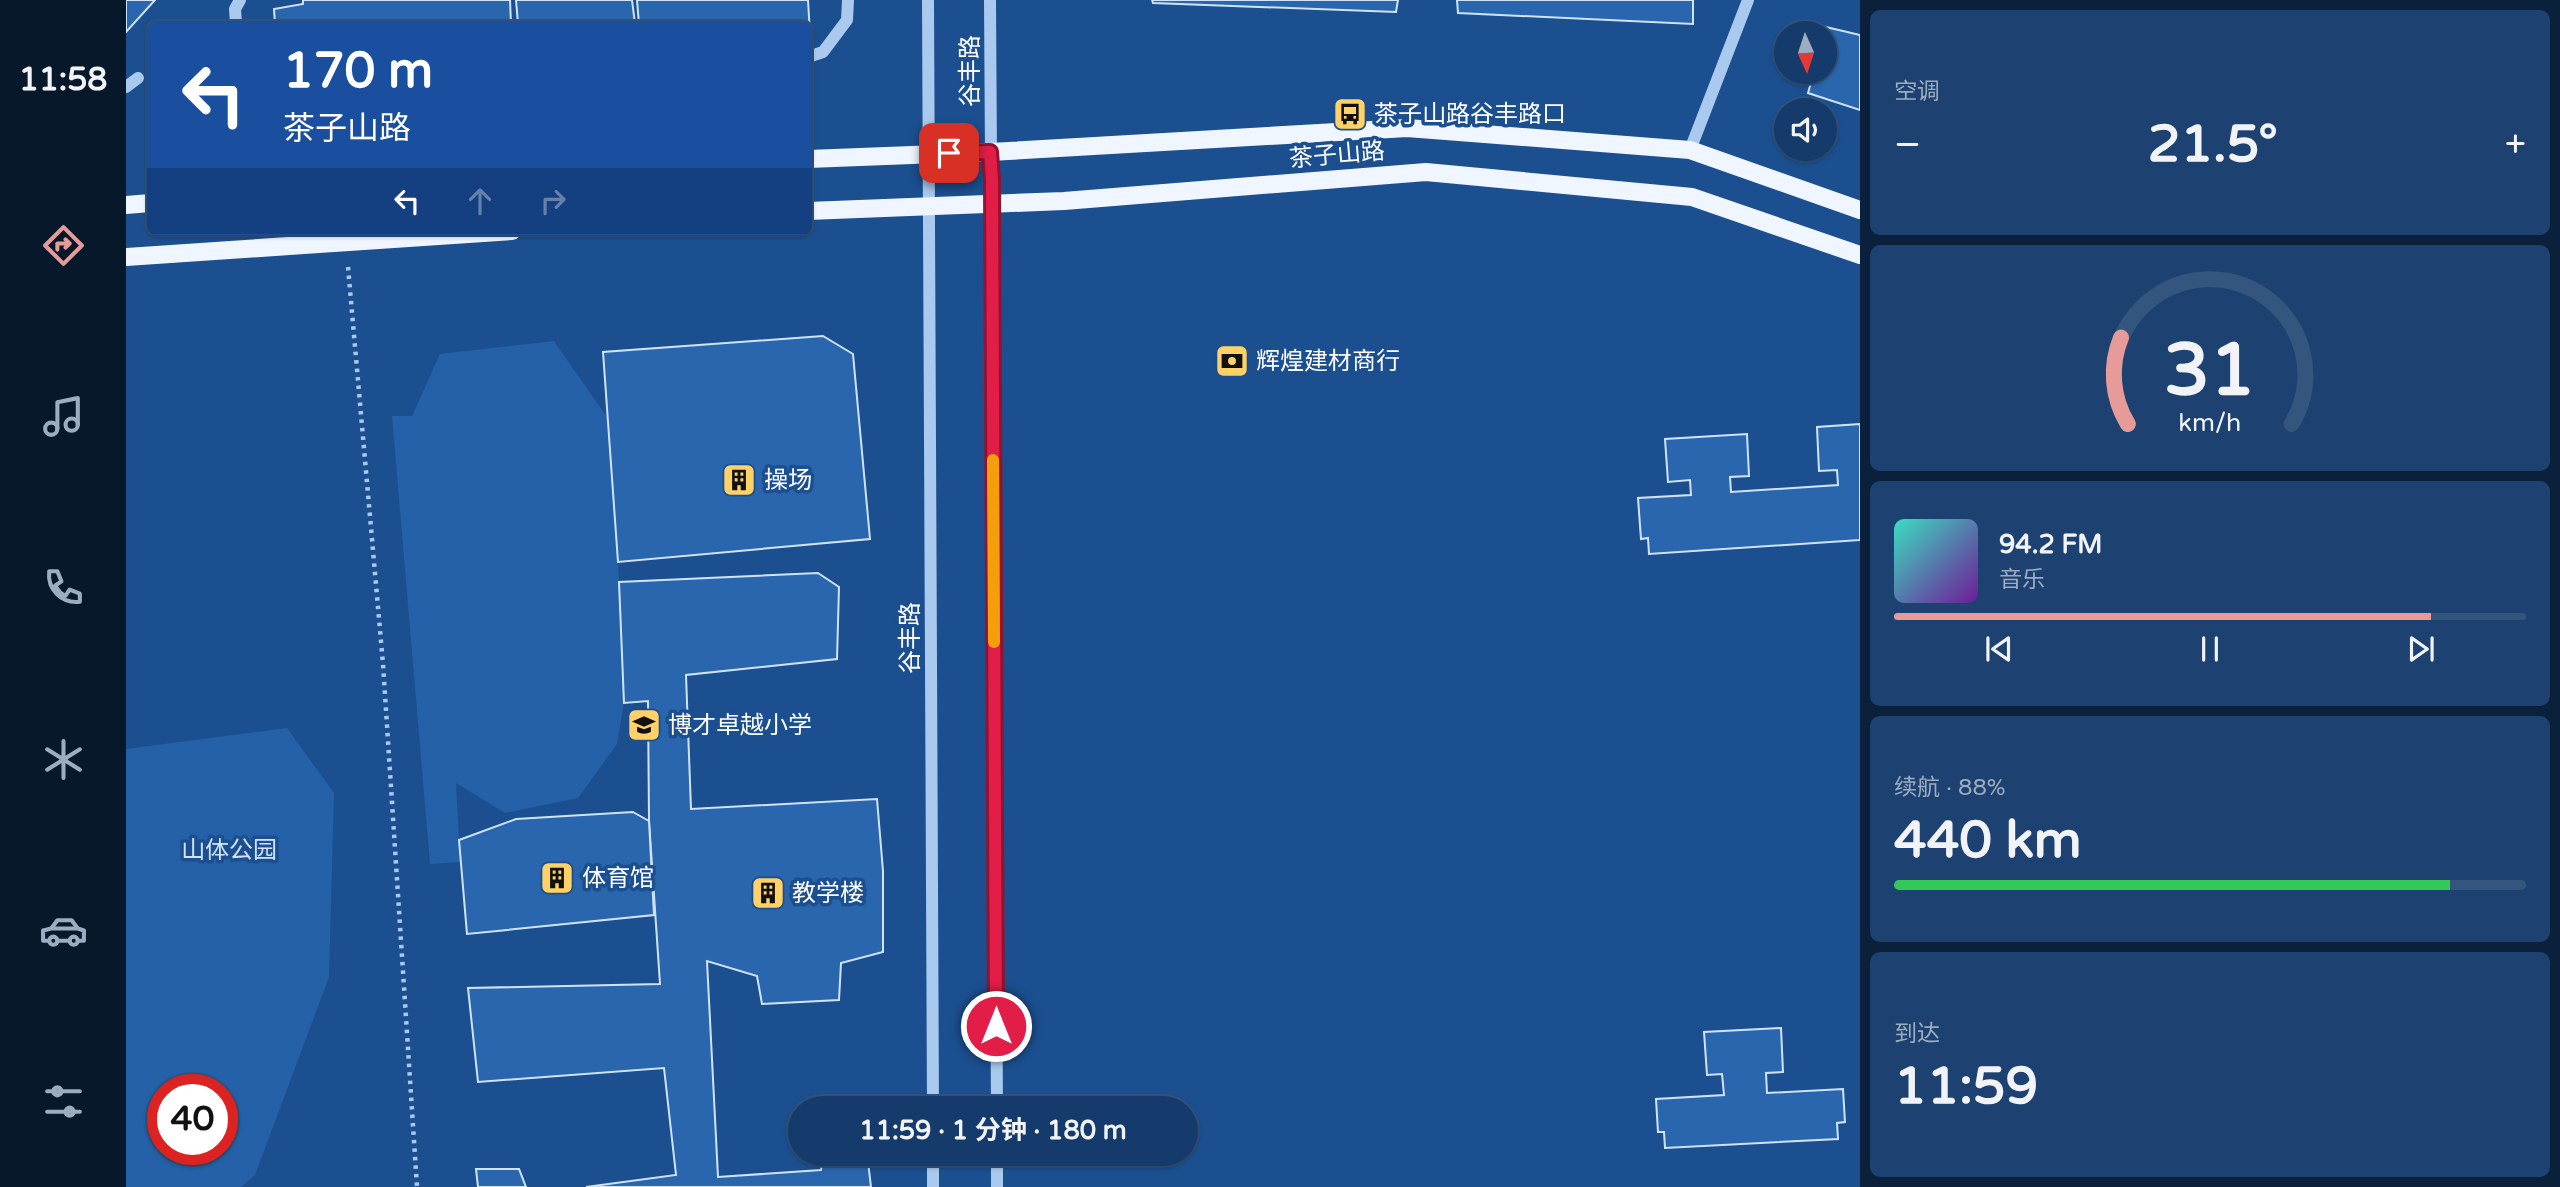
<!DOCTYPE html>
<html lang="zh">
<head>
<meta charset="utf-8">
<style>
	:root { --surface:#143b6b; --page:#1d4271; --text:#f1f3f6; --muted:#9dadc1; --line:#33557e; --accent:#e69b98 }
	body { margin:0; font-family:"Varela Round","Noto Sans SC",sans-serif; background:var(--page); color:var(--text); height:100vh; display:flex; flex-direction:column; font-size:26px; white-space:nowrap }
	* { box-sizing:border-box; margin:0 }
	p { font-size:23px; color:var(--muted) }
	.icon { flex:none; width:38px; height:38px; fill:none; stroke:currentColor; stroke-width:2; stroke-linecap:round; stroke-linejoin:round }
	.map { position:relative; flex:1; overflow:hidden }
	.drawer { display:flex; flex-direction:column; gap:10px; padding:10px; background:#0b203b; width:700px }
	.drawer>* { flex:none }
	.banner { position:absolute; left:21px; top:21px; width:665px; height:214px; border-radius:10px; box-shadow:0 2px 5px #0004,0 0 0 2px var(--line); background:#1a4fa0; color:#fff; overflow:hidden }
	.needle { width:46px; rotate:177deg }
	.buttons { position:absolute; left:1648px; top:21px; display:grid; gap:14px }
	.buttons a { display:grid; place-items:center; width:63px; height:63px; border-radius:50%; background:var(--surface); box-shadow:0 2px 5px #0004,0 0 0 2px var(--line); font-size:35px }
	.speed { position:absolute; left:21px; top:1074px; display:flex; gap:14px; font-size:35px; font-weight:700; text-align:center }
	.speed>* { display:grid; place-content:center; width:91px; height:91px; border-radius:50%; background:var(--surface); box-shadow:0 2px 5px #0004,0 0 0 2px var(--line); line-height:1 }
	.speed .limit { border:10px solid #d22; background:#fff; color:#111 }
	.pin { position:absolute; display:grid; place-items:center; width:60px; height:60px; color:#fff; margin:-30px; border-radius:14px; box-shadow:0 4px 10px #0006 }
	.me { position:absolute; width:77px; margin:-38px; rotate:0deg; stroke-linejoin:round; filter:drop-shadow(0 0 5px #0008) }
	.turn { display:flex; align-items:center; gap:24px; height:147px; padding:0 21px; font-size:32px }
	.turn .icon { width:91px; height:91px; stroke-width:2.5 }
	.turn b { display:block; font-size:49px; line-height:60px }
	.lanes { display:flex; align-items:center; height:66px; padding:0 21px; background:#0003; justify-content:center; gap:35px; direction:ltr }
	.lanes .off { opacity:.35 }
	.big { font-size:52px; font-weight:700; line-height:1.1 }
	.drawer .widget { flex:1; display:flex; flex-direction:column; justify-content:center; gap:10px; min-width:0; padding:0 24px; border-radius:10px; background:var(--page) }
	.drawer .dial { align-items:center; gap:0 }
	.dial svg { height:182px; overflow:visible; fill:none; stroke:var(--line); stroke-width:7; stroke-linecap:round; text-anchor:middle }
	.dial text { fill:var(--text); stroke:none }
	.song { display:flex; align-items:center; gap:21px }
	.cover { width:84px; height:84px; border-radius:10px; background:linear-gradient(135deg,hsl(170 70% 55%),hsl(280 70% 35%)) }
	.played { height:7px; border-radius:4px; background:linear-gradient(90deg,var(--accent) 85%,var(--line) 85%) }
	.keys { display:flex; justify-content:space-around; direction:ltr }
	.heat { display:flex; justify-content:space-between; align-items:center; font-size:38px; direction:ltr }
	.charge { height:10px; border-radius:5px; background:linear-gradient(90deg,#34c759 88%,var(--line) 0) }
	.trip { position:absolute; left:662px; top:1096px; width:410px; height:70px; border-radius:35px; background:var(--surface); box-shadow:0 2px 5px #0004,0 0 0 2px var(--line); font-weight:700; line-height:70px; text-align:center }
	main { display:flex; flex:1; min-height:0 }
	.menu { display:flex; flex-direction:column; width:126px; justify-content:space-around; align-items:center; background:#08182b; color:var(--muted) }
	.menu .icon { width:49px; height:49px }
	.menu .selected { color:var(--accent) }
	.menu b { font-size:32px; color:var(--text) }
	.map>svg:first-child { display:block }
	.green { fill:#2461a8; fill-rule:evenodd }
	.building { fill:#2a66ad; stroke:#cfe3fa; stroke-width:2 }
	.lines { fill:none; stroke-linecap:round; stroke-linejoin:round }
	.path { stroke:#a9c9ee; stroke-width:4.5; stroke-dasharray:3.5 5; stroke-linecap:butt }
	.minor { stroke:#a9c9ee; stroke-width:12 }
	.major { stroke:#f0f6ff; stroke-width:18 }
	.route-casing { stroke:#92132f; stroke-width:18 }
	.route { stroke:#e11d48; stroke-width:12 }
	.slow { stroke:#f59e0b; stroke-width:12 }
	.labels { text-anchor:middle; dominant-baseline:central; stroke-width:7; stroke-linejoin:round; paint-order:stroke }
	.street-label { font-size:24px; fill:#fff; stroke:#1b4f8f }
	.poi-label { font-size:24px; fill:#fff; stroke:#1b4f8f; text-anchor:start }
	.park-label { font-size:24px; fill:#cfe3fa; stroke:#1b4f8f }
</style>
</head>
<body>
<main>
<nav class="menu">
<b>11:58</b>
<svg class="icon selected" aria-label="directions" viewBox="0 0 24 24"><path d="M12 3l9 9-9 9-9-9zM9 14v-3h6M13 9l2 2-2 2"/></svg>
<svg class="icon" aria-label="music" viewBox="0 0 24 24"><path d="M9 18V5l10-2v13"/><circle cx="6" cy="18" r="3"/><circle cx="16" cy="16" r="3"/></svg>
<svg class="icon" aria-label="phone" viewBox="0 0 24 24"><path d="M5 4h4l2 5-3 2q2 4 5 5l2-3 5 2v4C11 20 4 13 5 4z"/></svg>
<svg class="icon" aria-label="climate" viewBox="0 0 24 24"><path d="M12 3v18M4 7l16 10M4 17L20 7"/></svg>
<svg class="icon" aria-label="car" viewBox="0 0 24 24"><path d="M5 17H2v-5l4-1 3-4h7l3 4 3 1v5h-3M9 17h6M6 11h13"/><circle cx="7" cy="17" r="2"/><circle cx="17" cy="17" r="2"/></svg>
<svg class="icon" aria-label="filters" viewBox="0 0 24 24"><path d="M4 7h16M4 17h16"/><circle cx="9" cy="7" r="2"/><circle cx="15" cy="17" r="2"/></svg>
</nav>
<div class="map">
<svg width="1734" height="1187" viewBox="0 0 1734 1187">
	<rect width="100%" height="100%" fill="#1b4f8f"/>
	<g class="green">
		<polygon points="428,341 483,420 492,562 498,703 491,744 452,798 379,813 330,783 334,862 304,864 266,416 286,416 314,354"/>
		<path d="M161 728 208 793 203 977 129 1175 115 1187H0V749ZM37 1090H96V1150H37Z"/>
	</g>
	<g class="building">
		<polygon points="0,0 29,0 0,32"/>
		<polygon points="177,0 384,0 385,24 149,24 148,9 177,4"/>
		<polygon points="390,0 506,0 509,24 392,24"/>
		<polygon points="511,0 682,0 685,51 682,51 682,24 513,24"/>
		<polygon points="1026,0 1272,0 1270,12 1027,3"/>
		<polygon points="1331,0 1567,0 1567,24 1332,13"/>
		<polygon points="1700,27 1734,35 1734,110 1682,93 1688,72 1699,72"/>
		<polygon points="697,336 727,354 744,539 492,562 477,352"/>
		<polygon points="1734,424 1734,540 1523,554 1522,538 1515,539 1512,498 1565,495 1564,480 1542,482 1539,439 1621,434 1623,476 1604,477 1605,492 1712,485 1711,470 1693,471 1691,427"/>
		<polygon points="692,573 713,587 711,659 560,675 565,809 751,799 757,871 757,952 715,963 713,1000 636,1004 631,976 581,961 592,1177 695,1170 697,1153 741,1153 745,1187 460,1187 550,1175 538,1068 352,1082 342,988 534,984 523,821 522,701 498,703 493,582"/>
		<polygon points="507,812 523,821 528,915 341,934 333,840 390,819"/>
		<polygon points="1655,1028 1657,1072 1640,1073 1641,1093 1717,1089 1719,1122 1711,1123 1712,1139 1539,1148 1538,1132 1532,1132 1530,1099 1598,1095 1596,1074 1581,1075 1578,1032"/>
		<polygon points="350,1169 393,1169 400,1187 352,1187"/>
	</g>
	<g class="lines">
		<polyline class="path" points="222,267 257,664 291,1187"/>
		<g class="minor">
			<polyline points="802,0 807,1108"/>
			<polyline points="864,0 871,1108"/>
			<polyline points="110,24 109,9 114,0"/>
			<polyline points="682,57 697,52 721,20 722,0"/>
			<polyline points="0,87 12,78"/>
			<polyline points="1564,150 1622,0"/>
			<polyline points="807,1153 807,1187"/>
			<polyline points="871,1153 871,1187"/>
		</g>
		<g class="major">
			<polyline points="682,159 864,152 1281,128 1564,150 1734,210"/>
			<polyline points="0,205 24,203"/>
			<polyline points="682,211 938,201 1300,172 1566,197 1734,255"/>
			<polyline points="0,257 386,231"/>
		</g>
	</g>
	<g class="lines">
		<defs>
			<polyline id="route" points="823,153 864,152 866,180 870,1026"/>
		</defs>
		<use href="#route" class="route-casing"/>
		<use href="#route" class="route"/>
		<polyline class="slow" points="867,460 868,642"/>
	</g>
	<defs>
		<symbol id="bus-square" viewBox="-11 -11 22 22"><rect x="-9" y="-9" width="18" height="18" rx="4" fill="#ffd166" stroke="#1b4f8f"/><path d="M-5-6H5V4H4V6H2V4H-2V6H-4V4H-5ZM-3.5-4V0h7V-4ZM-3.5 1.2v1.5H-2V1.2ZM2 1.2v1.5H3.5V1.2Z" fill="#111"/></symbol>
		<symbol id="bank-square" viewBox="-11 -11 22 22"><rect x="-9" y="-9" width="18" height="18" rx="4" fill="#ffd166" stroke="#1b4f8f"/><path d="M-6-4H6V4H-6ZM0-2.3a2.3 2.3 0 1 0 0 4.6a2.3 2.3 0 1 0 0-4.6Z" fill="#111"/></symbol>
		<symbol id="building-square" viewBox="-11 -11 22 22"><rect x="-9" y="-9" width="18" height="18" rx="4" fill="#ffd166" stroke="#1b4f8f"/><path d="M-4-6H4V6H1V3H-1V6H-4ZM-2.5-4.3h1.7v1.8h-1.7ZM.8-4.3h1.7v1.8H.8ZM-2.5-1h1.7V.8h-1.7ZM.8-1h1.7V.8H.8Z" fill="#111"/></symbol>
		<symbol id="school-square" viewBox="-11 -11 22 22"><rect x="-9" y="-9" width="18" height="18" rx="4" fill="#ffd166" stroke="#1b4f8f"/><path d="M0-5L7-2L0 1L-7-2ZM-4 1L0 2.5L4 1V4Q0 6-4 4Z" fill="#111"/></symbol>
	</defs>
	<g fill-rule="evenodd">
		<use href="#bus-square" x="1205" y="95" width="38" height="38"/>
		<use href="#bank-square" x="1087" y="342" width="38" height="38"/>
		<use href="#building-square" x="594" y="461" width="38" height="38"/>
		<use href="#school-square" x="499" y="706" width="38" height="38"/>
		<use href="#building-square" x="412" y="859" width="38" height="38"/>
		<use href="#building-square" x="623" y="874" width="38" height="38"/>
	</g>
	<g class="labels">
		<g class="street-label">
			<text transform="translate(844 71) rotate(-90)">谷丰路</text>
			<text transform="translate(1211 155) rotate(-5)">茶子山路</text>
			<text transform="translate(784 638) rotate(-90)">谷丰路</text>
		</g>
		<g class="poi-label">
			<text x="1248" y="114">茶子山路谷丰路口</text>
			<text x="1130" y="361">辉煌建材商行</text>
			<text x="638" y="480">操场</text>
			<text x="542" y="725">博才卓越小学</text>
			<text x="456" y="878">体育馆</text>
			<text x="666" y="893">教学楼</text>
		</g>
		<g class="park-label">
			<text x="103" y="850">山体公园</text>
		</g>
	</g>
</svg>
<div class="buttons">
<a><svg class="needle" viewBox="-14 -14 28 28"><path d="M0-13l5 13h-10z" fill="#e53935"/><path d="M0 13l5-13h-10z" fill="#9dadc1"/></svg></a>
<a><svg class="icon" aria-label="sound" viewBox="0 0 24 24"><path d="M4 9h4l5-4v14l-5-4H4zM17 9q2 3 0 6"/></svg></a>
</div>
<div class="speed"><div class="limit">40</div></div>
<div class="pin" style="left:823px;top:153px;background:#d93025"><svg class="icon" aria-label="arrive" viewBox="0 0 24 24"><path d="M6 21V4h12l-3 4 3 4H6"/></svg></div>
<svg class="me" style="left:870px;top:1026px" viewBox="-20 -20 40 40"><circle r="17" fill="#e11d48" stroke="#fff" stroke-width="3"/><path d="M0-11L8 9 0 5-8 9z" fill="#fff"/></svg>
<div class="trip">11:59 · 1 分钟 · 180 m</div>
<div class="banner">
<div class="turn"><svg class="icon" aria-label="left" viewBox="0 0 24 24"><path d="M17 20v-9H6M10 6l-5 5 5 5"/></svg><div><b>170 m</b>茶子山路</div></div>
<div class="lanes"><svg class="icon" aria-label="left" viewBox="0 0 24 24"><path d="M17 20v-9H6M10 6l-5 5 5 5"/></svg><svg class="icon off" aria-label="ahead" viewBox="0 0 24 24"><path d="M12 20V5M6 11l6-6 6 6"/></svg><svg class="icon off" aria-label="right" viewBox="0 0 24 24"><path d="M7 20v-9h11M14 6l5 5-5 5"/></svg></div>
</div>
</div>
<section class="drawer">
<div class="widget"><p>空调</p>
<div class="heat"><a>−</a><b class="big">21.5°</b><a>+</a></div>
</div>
<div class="widget dial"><svg viewBox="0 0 100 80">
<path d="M14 69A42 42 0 1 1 86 69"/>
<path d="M14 69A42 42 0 0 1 11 31" stroke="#e69b98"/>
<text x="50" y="56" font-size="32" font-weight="700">31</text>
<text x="50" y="72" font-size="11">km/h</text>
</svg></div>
<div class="widget">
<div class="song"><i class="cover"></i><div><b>94.2 FM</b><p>音乐</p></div></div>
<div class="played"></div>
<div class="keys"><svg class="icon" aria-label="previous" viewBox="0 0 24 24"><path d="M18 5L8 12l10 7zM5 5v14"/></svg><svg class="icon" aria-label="pause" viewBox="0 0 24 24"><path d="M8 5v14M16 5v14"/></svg><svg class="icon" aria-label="next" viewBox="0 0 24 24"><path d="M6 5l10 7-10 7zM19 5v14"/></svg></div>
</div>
<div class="widget"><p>续航 · 88%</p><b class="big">440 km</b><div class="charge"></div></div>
<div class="widget"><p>到达</p><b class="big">11:59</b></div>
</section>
</main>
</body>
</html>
